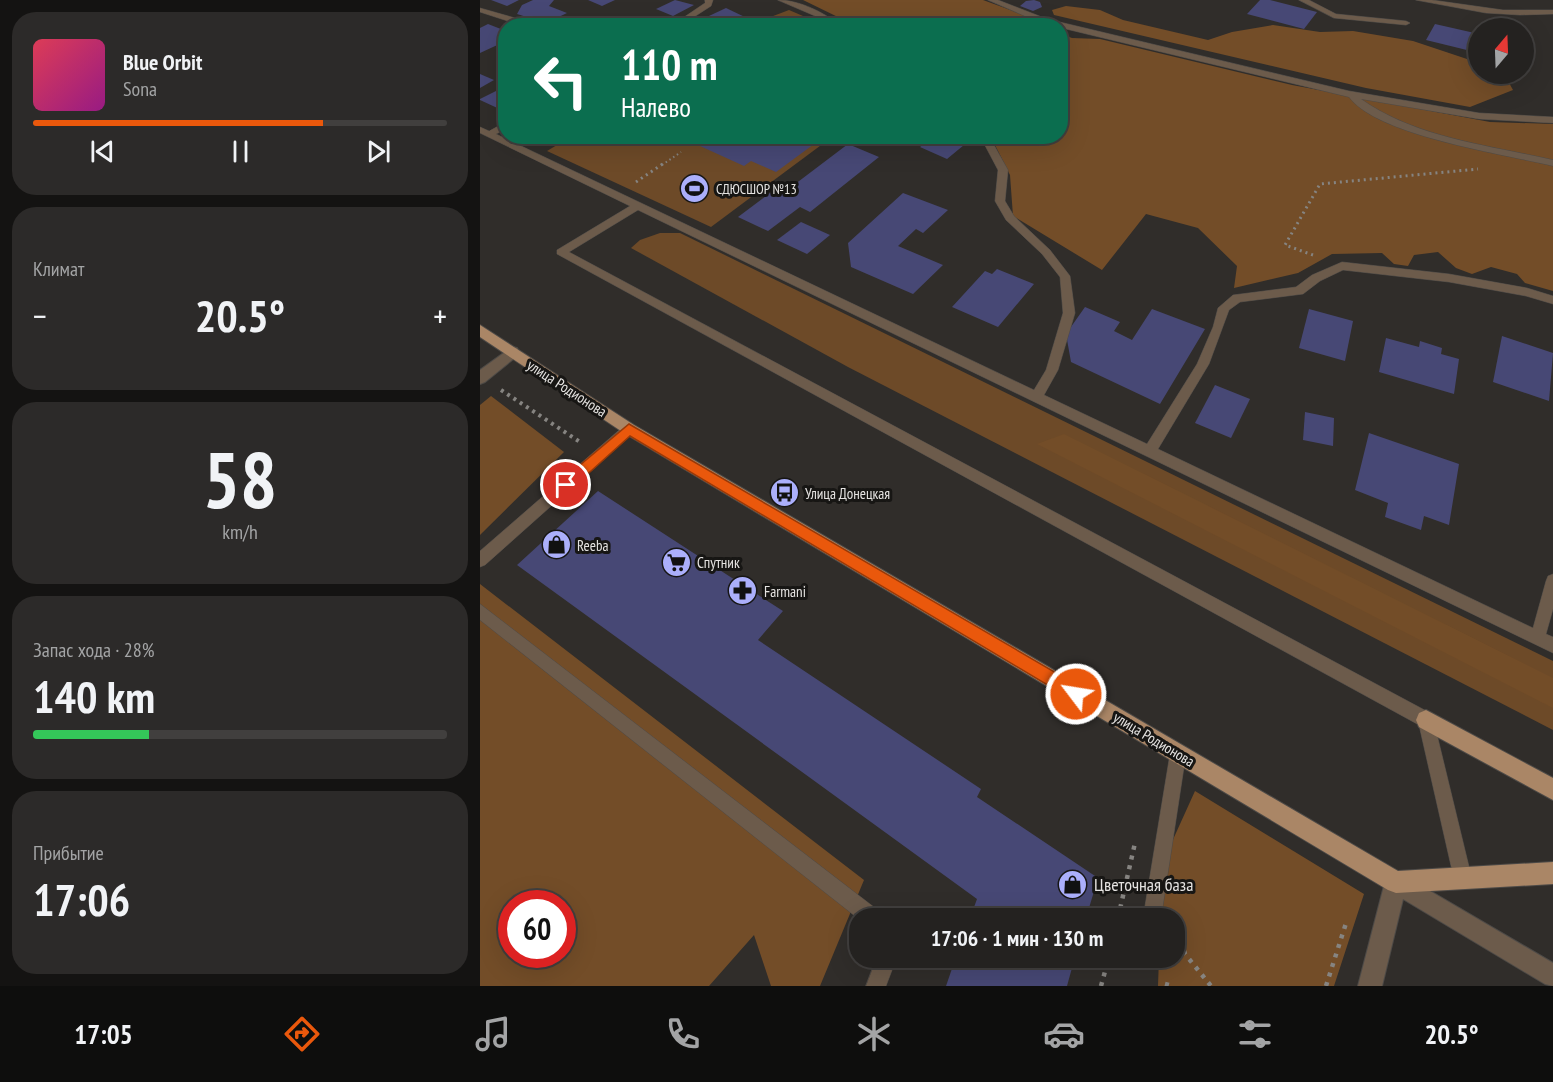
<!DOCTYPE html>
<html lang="ru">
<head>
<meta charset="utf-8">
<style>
	:root { --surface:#242220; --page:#2c2a29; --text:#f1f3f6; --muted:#a3a4a5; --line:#413f3e; --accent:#ea580c }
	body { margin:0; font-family:"PT Sans Narrow",sans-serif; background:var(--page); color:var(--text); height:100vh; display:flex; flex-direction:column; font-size:22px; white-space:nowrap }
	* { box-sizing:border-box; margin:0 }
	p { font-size:20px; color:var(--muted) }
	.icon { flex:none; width:33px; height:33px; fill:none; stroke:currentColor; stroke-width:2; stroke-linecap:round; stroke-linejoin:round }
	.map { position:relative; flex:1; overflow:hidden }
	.drawer { display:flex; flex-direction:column; gap:12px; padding:12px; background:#141312; width:480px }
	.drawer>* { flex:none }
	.top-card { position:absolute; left:18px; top:18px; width:570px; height:126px; border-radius:24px; box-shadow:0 6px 24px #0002,0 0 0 2px var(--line); background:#0b6e4f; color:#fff; overflow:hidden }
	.needle { width:39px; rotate:19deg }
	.fabs { position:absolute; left:988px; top:18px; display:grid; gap:12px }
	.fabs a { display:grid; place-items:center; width:66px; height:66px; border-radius:50%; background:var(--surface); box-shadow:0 6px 24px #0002,0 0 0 2px var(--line); font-size:30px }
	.speed { position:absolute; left:18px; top:890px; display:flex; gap:12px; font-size:30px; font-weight:700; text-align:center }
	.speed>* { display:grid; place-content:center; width:78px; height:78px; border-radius:50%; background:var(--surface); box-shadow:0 6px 24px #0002,0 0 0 2px var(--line); line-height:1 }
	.speed .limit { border:9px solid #d22; background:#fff; color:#111 }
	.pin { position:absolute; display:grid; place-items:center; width:51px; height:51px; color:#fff; margin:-26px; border:3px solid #fff; border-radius:50%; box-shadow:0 2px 6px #0007 }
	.me { position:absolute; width:66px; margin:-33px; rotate:301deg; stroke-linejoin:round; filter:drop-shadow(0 0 4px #0008) }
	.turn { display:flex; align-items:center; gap:21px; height:126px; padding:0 24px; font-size:27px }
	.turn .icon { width:78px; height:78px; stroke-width:2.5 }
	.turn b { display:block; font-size:42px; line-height:51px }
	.big { font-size:45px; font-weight:700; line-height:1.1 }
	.drawer .widget { flex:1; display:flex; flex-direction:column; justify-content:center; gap:9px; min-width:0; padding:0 21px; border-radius:24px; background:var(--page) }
	.drawer .dial { align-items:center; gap:0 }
	.dial b { font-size:78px; line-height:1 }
	.song { display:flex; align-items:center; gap:18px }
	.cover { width:72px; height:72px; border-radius:9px; background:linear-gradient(135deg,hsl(350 70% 55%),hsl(310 70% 35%)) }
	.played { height:6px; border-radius:3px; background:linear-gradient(90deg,var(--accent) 70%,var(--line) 70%) }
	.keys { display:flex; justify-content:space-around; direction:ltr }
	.heat { display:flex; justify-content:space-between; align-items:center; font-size:33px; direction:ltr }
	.charge { height:9px; border-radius:4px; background:linear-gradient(90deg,#34c759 28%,var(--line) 0) }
	.trip { position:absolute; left:369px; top:908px; width:336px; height:60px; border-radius:24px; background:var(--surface); box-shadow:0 6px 24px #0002,0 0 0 2px var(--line); font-weight:700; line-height:60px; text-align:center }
	.tabs { display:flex; height:96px; justify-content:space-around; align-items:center; background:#0e0e0d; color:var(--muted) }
	.tabs .icon { width:42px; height:42px }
	.tabs .current { color:var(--accent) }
	.tabs b { font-size:27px; color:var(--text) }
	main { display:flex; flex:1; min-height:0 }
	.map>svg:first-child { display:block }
	.green { fill:#6d4a28 }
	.forest { fill:#734d28; fill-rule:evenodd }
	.building { fill:#474875 }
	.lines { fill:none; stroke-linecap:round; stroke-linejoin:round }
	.service-casing { stroke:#4d4a47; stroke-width:1 }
	.minor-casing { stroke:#4d4a47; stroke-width:2 }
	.primary-casing { stroke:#4d4a47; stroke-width:2 }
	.path-far3 { stroke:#868481; stroke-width:2; stroke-dasharray:1.5 3; stroke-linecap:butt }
	.path-far2 { stroke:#868481; stroke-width:3; stroke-dasharray:2 4; stroke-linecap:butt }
	.path-far1 { stroke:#868481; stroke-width:4; stroke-dasharray:3 4.5; stroke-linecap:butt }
	.path { stroke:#868481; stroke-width:4.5; stroke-dasharray:4 6; stroke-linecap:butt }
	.service { fill:#6c5b4b; fill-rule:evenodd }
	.minor { fill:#6c5b4b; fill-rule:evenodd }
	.primary { fill:#aa8666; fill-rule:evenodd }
	.route { fill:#ea580c; stroke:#983908; stroke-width:1.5 }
	.labels { text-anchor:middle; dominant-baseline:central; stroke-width:6; stroke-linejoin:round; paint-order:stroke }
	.far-poi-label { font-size:14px; fill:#e6e4e2; stroke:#171614; text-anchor:start }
	.street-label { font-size:15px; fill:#e6e4e2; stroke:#171614 }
	.poi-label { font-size:15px; fill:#e6e4e2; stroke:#171614; text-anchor:start }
	.near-poi-label { font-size:18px; fill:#e6e4e2; stroke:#171614; text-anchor:start }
</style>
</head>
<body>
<main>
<section class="drawer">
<div class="widget">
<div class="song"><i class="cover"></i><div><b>Blue Orbit</b><p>Sona</p></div></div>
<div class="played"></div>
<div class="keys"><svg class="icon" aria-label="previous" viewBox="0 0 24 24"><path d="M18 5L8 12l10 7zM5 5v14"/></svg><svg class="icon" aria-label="pause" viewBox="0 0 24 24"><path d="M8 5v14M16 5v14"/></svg><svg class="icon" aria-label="next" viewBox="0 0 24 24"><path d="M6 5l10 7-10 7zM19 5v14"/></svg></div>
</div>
<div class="widget"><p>Климат</p>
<div class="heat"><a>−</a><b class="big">20.5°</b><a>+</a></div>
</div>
<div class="widget dial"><b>58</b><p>km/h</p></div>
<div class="widget"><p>Запас хода · 28%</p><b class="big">140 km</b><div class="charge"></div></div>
<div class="widget"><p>Прибытие</p><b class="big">17:06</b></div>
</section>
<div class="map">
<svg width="1073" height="986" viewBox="0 0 1073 986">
	<rect width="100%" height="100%" fill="#302d2a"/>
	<g class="green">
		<polygon points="309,10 344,25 269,25"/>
		<polygon points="92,136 352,137 231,227 67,151"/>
		<polygon points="180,233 200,233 1073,661 1073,730 368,367 151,248 160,240"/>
	</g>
	<g class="forest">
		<polygon points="323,0 503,0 547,16 562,25 370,25 364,20"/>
		<path d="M586 6 620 10 643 20 728 40 752 32 793 25 840 32 873 31 933 41 999 63V74C1020 74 1023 70 1033 90L990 107 886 88 574 15 572 10Z"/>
		<polygon points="581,34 592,38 620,39 812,85 1010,122 1073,124 1073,291 1045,283 1037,274 1011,267 992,274 976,268 958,252 934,255 928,266 914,264 902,253 852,254 818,273 754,288 757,266 718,228 666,214 622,270 533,216 530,175 511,137 580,136"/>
		<polygon points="11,396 84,452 0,535 0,405"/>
		<polygon points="584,434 1073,678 1073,708 557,444"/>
		<path d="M0 584 384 880 340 986H291L274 935 229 986H0ZM32 903H82V954H32Z"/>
		<polygon points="715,791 884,894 854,986 678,986 679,957 694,957 694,918 680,918 681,866"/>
	</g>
	<g class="building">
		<polygon points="11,0 39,0 27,6"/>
		<polygon points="53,0 74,0 69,6 87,13 66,23 37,14 42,5"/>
		<polygon points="108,0 135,0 122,6"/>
		<polygon points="195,0 214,5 193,16 176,9"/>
		<polygon points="554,0 560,2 562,7 553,11 540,6 546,1"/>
		<polygon points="780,0 790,0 837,12 824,29 767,14"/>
		<polygon points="246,8 269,19 255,26 220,26 214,23"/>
		<polygon points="8,24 26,31 26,41 0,53 0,28"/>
		<polygon points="955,24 999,34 999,53 946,40"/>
		<polygon points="0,74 14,80 0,88"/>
		<polygon points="26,86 26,112 0,100 0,99"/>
		<polygon points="198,136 271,136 289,144 298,136 345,136 296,172 271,161 264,166"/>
		<polygon points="430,136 463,136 484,145 467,159 440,147 444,144 429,138"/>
		<polygon points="368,144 399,157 330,212 320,207 288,231 258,217 290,193 298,197"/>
		<polygon points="423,193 468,210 443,233 436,229 418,246 463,265 433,294 371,267 368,243"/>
		<polygon points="321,222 350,235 327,254 297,240"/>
		<polygon points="517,269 554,284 518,327 472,307 505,271 512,274"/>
		<polygon points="605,307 640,322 634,331 652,340 672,309 725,329 680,404 591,362 586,334"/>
		<polygon points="829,309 873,321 865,361 819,348"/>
		<polygon points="1022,336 1073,353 1069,401 1013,382"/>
		<polygon points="906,338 939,347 940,341 962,348 961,354 979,359 974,394 899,372"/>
		<polygon points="735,385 770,399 751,438 715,423"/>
		<polygon points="825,412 854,418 853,446 823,440"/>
		<polygon points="889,433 979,464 969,525 944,516 941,530 905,517 908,503 875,490"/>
		<polygon points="118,491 303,611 278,640 501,789 497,797 618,878 606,918 490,918 497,899 37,565"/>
		<polygon points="476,957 595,957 587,986 466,986"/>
	</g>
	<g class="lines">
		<defs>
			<g id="service">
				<polygon points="225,0 233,0 231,6 200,26 191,26 225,3"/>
				<path d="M298 0C320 0 345 13 361 26H352L335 16Z"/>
				<path d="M508 0H518L567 19 869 91 999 113 1073 117V123L999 119 881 99C936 138 1008 145 1073 160V166C1024 154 898 136 869 97L561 23Z"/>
				<polygon points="819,0 829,0 856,14 926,21 930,23 926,25 854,18"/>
				<polygon points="936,0 952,0 1023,10 1073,10 1073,14 1040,15 1006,13"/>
				<polygon points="0,8 56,24 56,26 43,26 0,12"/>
				<polygon points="26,122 26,129 16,134 554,390 566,370 583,313 580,277 562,254 526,220 515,201 518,170 500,136 509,136 528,170 525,201 534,216 570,250 590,276 595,313 578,370 564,395 667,444 717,364 733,327 738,308 753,295 816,287 832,275 862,262 969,274 1047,288 1073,296 1073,304 1046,296 969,282 863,270 840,281 823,294 760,302 749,310 729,364 678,449 1053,628 1066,581 1068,576 1073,574 1073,609 1066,634 1073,637 1073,653 158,210 89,252 952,714 992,879 989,885 983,888 977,885 974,879 939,725 77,254 77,250 150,206 0,133 0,127 9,131"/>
				<polygon points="149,424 153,425 155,429 153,433 5,565 0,567 0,551 145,425"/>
				<polygon points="0,604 399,911 401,918 380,918 380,920 0,620"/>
				<polygon points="698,746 704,748 706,754 681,918 663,918 690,754 692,748"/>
				<polygon points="397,957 417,957 406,986 386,986"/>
			</g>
			<g id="minor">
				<polygon points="32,347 37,348 39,352 37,356 5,382 0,384 0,370"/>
				<polygon points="916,871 1073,963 1073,986 1065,984 923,899 902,986 878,986 905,882 908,874"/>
			</g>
			<g id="primary">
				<polygon points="0,325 154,425 918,871 1073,862 1073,884 916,893 908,890 144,433 0,337"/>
				<polygon points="946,710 1073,778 1073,800 939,727 936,720 939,713"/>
			</g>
		</defs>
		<use href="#service" class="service-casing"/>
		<use href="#minor" class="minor-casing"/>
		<use href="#primary" class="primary-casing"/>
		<polyline class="path-far3" points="182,165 201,152"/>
		<g class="path-far2">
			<polyline points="156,182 184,163"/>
			<polyline points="833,255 805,245 840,184 998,169"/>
		</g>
		<polyline class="path-far1" points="21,390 100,442"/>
		<g class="path">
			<polyline points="638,918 655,843"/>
			<polyline points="696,922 705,954 731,986"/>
			<polyline points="685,984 693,986"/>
			<polyline points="621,986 629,957"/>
			<polyline points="846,986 867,920"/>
		</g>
		<use href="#service" class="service"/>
		<use href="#minor" class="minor"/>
		<use href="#primary" class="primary"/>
	</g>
	<polygon class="route" points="149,424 602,688 604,694 602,699 596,702 591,699 150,436 91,489 81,489 79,485 81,481"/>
	<defs>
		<symbol id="stadium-disc" viewBox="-11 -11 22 22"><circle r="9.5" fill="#abaffb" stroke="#171614"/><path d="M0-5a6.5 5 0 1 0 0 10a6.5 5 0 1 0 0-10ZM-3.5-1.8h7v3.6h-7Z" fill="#111"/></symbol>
		<symbol id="bus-disc" viewBox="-11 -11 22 22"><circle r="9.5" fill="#abaffb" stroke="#171614"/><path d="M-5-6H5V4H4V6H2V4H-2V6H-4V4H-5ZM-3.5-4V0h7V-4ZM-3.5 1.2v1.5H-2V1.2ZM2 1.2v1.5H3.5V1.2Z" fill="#111"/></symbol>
		<symbol id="shop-disc" viewBox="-11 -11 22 22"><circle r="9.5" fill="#abaffb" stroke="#171614"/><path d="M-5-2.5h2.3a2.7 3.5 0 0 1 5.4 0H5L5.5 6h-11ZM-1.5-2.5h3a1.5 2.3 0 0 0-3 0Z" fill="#111"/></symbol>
		<symbol id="supermarket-disc" viewBox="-11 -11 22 22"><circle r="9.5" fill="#abaffb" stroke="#171614"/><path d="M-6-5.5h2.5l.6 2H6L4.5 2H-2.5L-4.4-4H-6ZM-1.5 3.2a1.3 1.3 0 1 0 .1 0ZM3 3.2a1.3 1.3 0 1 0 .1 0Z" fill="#111"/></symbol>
		<symbol id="pharmacy-disc" viewBox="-11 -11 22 22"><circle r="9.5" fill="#abaffb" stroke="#171614"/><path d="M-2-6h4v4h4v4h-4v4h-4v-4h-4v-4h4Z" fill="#111"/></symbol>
	</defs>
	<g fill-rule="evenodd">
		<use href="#stadium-disc" x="198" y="172" width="33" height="33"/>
		<use href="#bus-disc" x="288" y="476" width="33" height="33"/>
		<use href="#shop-disc" x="60" y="528" width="33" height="33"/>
		<use href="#supermarket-disc" x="180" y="546" width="33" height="33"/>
		<use href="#pharmacy-disc" x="246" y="574" width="33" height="33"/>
		<use href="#shop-disc" x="576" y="868" width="33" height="33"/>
	</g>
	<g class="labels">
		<g class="far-poi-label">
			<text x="236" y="189">СДЮСШОР №13</text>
		</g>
		<g class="street-label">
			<text transform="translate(87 388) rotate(33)">улица Родионова</text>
			<text transform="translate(674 739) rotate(31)">улица Родионова</text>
		</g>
		<g class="poi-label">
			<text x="325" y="493">Улица Донецкая</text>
			<text x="97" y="545">Reeba</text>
			<text x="217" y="562">Спутник</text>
			<text x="284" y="591">Farmani</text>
		</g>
		<g class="near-poi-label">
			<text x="614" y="884">Цветочная база</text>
		</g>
	</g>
</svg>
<div class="fabs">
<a><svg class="needle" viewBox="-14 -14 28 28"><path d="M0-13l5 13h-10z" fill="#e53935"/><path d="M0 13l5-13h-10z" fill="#a3a4a5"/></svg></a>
</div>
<div class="speed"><div class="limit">60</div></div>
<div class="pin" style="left:86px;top:485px;background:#d93025"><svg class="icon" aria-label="arrive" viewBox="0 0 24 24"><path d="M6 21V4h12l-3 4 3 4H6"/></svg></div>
<svg class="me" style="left:596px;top:694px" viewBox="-20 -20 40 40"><circle r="17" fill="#ea580c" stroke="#fff" stroke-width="3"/><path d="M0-11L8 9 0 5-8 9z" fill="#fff"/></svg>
<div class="trip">17:06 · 1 мин · 130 m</div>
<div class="top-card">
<div class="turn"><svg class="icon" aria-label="left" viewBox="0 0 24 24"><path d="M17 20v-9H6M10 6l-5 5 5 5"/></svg><div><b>110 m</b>Налево</div></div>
</div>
</div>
</main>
<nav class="tabs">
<b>17:05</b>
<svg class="icon current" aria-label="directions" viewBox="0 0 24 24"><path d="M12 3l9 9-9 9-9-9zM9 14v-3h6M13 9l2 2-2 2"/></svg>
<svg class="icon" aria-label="music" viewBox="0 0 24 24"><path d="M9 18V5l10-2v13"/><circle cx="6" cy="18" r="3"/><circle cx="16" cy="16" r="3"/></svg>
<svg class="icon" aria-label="phone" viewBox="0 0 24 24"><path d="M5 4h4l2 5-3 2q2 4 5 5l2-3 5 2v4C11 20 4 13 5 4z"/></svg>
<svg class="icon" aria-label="climate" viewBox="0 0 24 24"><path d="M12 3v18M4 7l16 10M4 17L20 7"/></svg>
<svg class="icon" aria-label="car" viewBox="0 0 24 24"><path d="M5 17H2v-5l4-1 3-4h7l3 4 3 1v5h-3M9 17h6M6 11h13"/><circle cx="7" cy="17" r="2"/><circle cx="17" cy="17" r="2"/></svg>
<svg class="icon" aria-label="filters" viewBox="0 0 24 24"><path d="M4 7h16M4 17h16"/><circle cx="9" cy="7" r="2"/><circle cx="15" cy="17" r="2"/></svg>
<b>20.5°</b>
</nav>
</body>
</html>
